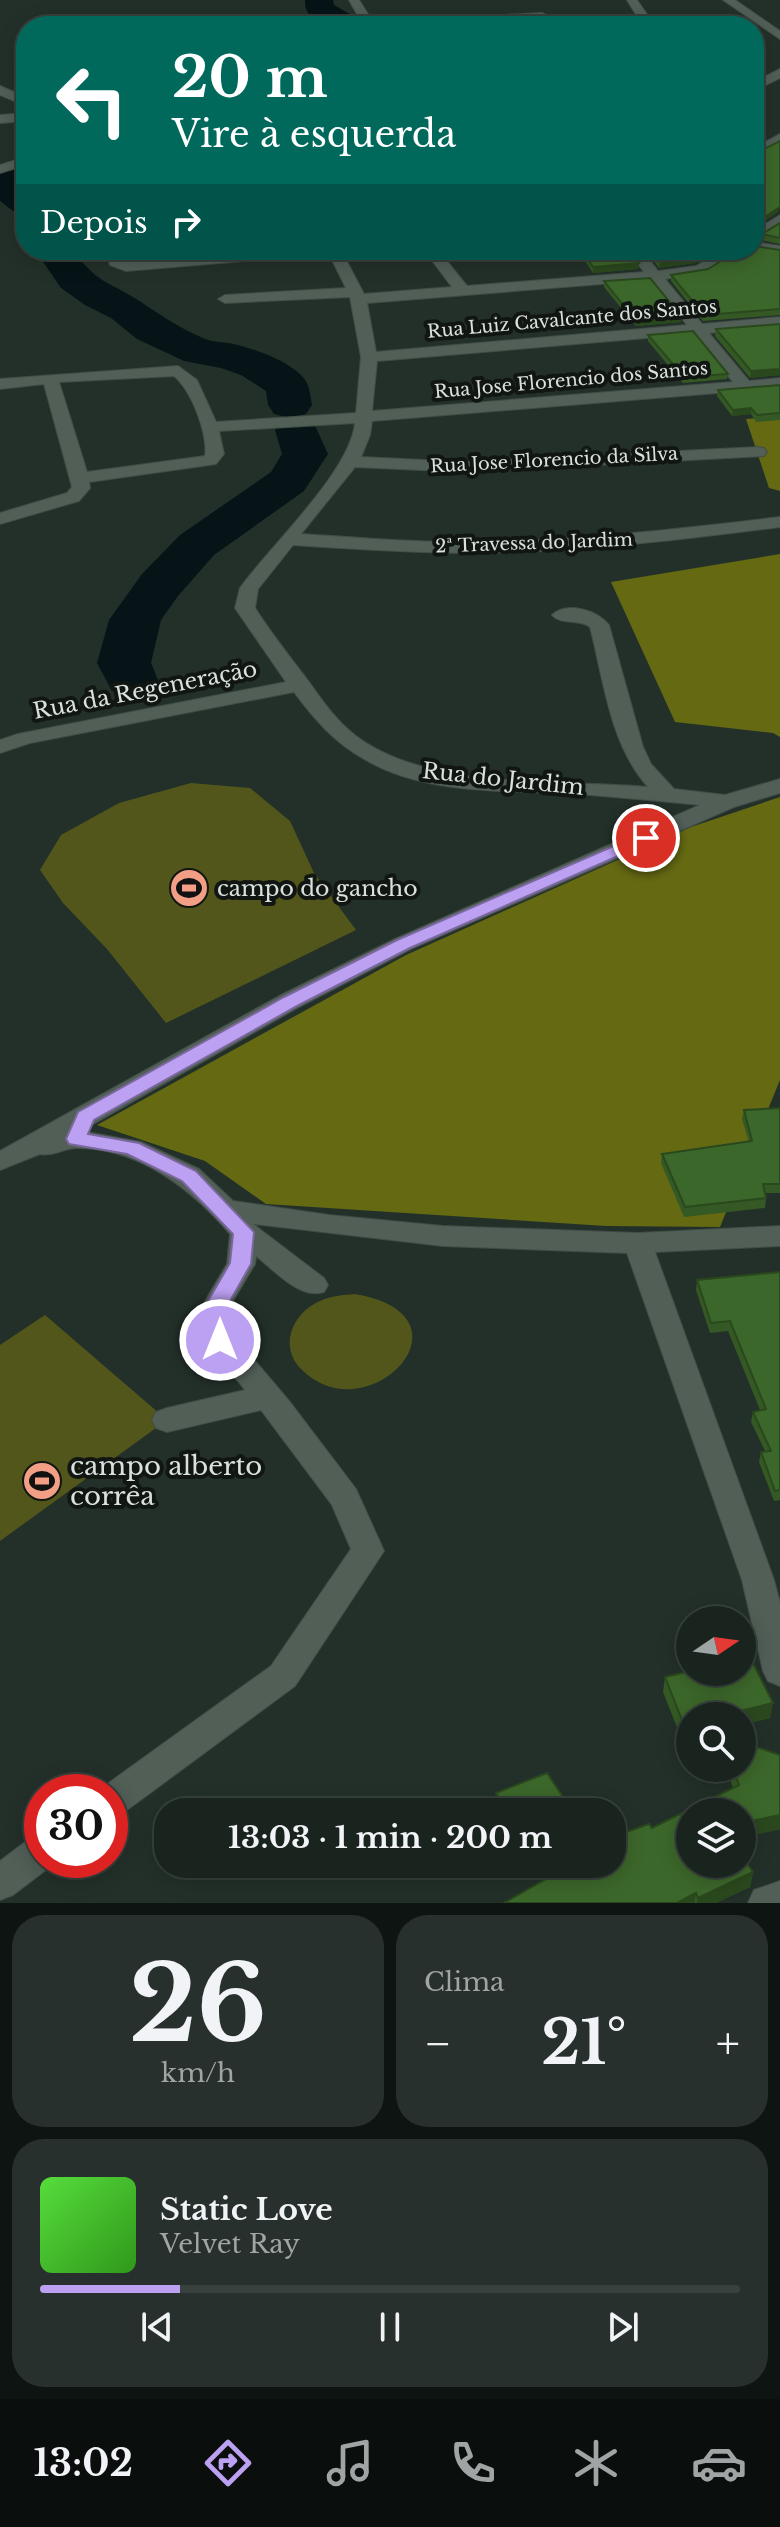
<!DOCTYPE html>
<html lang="pt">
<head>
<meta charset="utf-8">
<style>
	:root { --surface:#1a241f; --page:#27302c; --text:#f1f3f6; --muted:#9fa4a4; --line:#38413d; --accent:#bca0f2 }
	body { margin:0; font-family:"Libre Baskerville",serif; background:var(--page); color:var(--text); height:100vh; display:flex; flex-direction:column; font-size:30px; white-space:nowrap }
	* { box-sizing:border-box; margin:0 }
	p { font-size:26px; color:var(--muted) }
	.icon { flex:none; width:44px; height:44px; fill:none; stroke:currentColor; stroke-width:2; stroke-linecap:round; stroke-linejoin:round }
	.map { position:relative; height:1903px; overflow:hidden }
	.details { display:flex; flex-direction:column; gap:12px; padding:12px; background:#0e1411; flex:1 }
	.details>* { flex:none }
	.banner { position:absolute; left:16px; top:16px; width:748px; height:244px; border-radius:32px; box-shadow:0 4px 20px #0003,0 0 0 2px var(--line); background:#00695c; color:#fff; overflow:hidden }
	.needle { width:52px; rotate:77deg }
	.tools { position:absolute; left:676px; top:1606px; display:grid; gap:16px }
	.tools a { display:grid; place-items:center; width:80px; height:80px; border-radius:50%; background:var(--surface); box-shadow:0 4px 20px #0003,0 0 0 2px var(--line); font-size:40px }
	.speed { position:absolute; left:24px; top:1774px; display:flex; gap:16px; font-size:40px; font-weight:700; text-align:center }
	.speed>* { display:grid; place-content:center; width:104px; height:104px; border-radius:50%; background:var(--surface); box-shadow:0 4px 20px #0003,0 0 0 2px var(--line); line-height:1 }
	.speed .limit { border:12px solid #d22; background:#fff; color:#111 }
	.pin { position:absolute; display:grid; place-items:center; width:68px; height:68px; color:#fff; margin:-34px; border:4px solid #fff; border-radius:50%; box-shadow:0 2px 8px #0007 }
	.me { position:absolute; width:88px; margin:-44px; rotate:0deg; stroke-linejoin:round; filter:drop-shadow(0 0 6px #0008) }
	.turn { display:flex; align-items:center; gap:28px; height:168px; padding:0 24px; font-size:36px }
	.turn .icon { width:104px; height:104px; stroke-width:2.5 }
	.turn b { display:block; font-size:56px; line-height:68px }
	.then { display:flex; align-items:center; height:76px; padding:0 24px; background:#0003; gap:16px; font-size:30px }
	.big { font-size:60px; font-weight:700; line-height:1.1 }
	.details .tile { flex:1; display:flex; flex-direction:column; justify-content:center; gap:12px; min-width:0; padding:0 28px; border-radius:32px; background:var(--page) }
	.details .dial { align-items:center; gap:0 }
	.dial b { font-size:104px; line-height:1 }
	.song { display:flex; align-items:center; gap:24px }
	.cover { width:96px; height:96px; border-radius:12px; background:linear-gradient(135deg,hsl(110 70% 55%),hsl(110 70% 35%)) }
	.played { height:8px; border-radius:4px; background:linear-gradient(90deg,var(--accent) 20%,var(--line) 20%) }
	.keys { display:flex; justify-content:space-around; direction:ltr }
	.heat { display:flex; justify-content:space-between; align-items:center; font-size:44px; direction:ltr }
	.details .tiles { flex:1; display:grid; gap:12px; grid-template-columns:1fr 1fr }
	.tile:last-child { grid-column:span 2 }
	.trip { position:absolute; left:154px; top:1798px; width:472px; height:80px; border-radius:32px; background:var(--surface); box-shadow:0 4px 20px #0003,0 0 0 2px var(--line); font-weight:700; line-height:80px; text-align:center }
	.tab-bar { display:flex; height:128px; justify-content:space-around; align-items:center; background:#0a0e0c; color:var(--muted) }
	.tab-bar .icon { width:56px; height:56px }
	.tab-bar .active { color:var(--accent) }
	.tab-bar b { font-size:36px; color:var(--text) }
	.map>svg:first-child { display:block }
	.green { fill:#52561a }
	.forest { fill:#646912 }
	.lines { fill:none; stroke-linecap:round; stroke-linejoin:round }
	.river { fill:#061417; fill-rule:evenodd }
	.street-casing { stroke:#414c47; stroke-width:2 }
	.street { fill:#515f57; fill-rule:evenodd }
	.wall { fill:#345924 }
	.shaded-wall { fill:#2a481d }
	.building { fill:#3c672a; stroke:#2a481d; stroke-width:2 }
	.route { fill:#bca0f2; stroke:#7a689d; stroke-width:2 }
	.labels { text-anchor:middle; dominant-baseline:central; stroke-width:8; stroke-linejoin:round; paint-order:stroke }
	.far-street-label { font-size:18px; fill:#d9e1dd; stroke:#111613 }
	.street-label { font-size:22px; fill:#d9e1dd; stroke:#111613 }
	.poi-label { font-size:22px; fill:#d9e1dd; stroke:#111613; text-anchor:start }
	.near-poi-label { font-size:26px; fill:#d9e1dd; stroke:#111613; text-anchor:start }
</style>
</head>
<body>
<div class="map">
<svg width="780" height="1903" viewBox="0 0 780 1903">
	<rect width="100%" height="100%" fill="#233029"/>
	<g class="green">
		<polygon points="191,783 250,788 290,821 314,873 356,930 166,1023 107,949 63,903 40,870 61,835 119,803"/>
		<path d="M355 1294C482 1316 368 1435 302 1370 278 1347 292 1313 320 1301 331 1296 343 1295 355 1294Z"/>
		<polygon points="45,1315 167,1420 0,1541 0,1345"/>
	</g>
	<g class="forest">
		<polygon points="780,416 780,491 769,488 746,419"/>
		<polygon points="780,554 780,737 773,733 675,722 611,582"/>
		<polygon points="780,797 780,1080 720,1227 606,1226 266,1204 205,1161 97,1125 406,955 691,827"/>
	</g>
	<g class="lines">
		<g class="river">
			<path d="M305 0H333L334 5 360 20 364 26C343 26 304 30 305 0Z"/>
			<polygon points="26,161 26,214 13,211 0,201 0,172"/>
			<path d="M35 250H73C98 285 109 281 141 302 162 316 181 329 205 339 213 342 221 342 229 343 253 348 285 359 302 376 310 384 310 395 312 405L306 414 290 418 274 414 268 405 266 391 241 375 221 368 184 361 137 339 111 318 85 305 61 288Z"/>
			<polygon points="297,417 313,421 328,454 304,491 214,555 178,596 161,620 151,663 158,680 150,691 131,696 112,691 97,663 109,620 142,574 180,535 271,472 282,454 275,430 281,421"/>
		</g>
		<defs>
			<g id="street">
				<polygon points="349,0 359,0 373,22 542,13 548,16 542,19 356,26 362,23"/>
				<polygon points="627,0 637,0 655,26 643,26"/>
				<polygon points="723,0 735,0 780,31 780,39"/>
				<polygon points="780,69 780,78 754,91 754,82"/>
				<polygon points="0,86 26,97 26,106 0,95"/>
				<polygon points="26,113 26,121 0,123 0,115"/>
				<polygon points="780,134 780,143 754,157 754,148"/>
				<polygon points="26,157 26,165 0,173 0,165"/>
				<polygon points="780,215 780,225 754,241 754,231"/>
				<polygon points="754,242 780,246 780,254 753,250"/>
				<path d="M105 250H119L122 260 128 262 276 250H341L364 294 452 287 424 250H438L467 286 644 272 627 250H642L658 271 696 266 724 250H742L706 272 665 279 702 324 780 317V327L709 333 749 381 780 378V388L372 421 370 435 361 457 465 462 758 447 764 448 767 452 764 456 465 472 355 467 301 534C361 538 420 543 480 542 580 540 680 529 780 517V527C679 540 578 552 476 553 415 553 354 549 293 545L258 589 255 608C271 633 291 658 309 682 322 700 336 721 356 736 429 791 559 779 648 787 610 745 604 681 590 627 578 618 562 626 552 615 567 601 597 610 609 625L643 747 651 764 674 789 725 795 780 779V793L734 807 411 949 299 1007 81 1131 141 1142 199 1169 233 1201 329 1215 443 1226 638 1233 780 1226V1246L655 1252 774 1580 780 1603V1686L768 1681 763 1671 742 1580 627 1253 443 1246 253 1224 324 1278 328 1285 324 1292C300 1300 274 1270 256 1256L255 1264 233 1301 235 1337 290 1402 356 1489 384 1551 295 1686 123 1813 110 1817V1792H96L271 1666 351 1549 332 1505 261 1410 167 1432 156 1428 152 1420 156 1412 167 1408 245 1390 205 1340V1301L227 1264 230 1234C191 1189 140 1148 77 1148 64 1148 53 1157 40 1154L0 1170V1151L281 995 395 939 700 805C659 801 619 797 578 794 509 790 426 796 364 759 334 742 314 719 294 692L30 743 0 753V740L18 734 286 682 235 608 240 588C270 546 350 472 355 423L219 431 224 454 216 464 89 482 90 488 79 501 0 524V513L67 493 72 487 44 384 0 389V379L178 366 197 380 216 422 356 413 361 357 350 297 225 303 218 299 225 295 346 288 329 254 126 271 110 265ZM651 280 687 325 376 352 367 303ZM694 334 733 382 372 411 377 361ZM174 376C192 391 208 434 205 456L87 472 59 382Z"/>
				<polygon points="42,1834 42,1860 56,1860 55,1863 13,1895 0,1900 0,1861 29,1839"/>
				<polygon points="780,1881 780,1903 748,1903 754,1890"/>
			</g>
		</defs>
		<use href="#street" class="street-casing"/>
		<use href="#street" class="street"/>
	</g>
	<g class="wall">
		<polygon points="780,223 780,244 761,240 762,234"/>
		<polygon points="579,250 628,250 639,263 638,269 593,273 579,252"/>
		<polygon points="646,250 719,250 695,263 659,268"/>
		<polygon points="780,250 780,315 703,321 671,281 671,275 708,269"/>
		<polygon points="604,281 681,322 636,326 604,287"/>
		<polygon points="780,324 780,375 750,378 715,336 716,329"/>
		<polygon points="648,335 728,374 727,379 683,383 648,341"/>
		<polygon points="780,385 780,420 756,422 751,414 732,416 717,396 718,390"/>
		<polygon points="780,1108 780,1193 765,1193 766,1198 765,1208 684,1217 661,1163 662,1154 749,1142 742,1119 744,1110"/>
		<polygon points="780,1272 780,1500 774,1501 759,1462 761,1452 765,1451 751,1422 753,1412 760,1410 728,1331 710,1333 696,1290 697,1280"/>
		<polygon points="665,1677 770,1718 742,1725 742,1716 690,1716 690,1738 682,1740 663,1692"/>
		<polygon points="726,1768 742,1768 780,1829 742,1838 742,1812 690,1812 753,1872 750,1887 716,1903 504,1903 543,1881 532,1864 612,1864 652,1828 733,1788"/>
		<polygon points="496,1793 573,1812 498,1812 495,1808"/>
	</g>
	<g class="shaded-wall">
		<polygon points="761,136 761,141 754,146 754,141"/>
		<polygon points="779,207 778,212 754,229 754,224"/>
		<polygon points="708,250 719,250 695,263 659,268 660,262"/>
		<polygon points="639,263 638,269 593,273 593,267"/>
		<polygon points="682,317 681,322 636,326 636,321"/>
		<polygon points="780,369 780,375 750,378 751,371"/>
		<polygon points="751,408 751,414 732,416 733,410"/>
		<polygon points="773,1703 770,1718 742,1725 742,1716 719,1716"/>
		<polygon points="690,1723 690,1738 682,1740 684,1725"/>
		<polygon points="780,1815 780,1829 742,1838 742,1823"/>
		<polygon points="753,1872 750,1887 716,1903 697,1903 698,1898"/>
		<polygon points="696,1893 694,1903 677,1903"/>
	</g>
	<g class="building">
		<polygon points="754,134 761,136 754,141"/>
		<polygon points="780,141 780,207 754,224 754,154"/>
		<polygon points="780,223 780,238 762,234"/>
		<polygon points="754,246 780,250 780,309 704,315 671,275 708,269 739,250 754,250"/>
		<polygon points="582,250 628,250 639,263 593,267"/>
		<polygon points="651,250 708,250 696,257 660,262"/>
		<polygon points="650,278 682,317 636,321 604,281"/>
		<polygon points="780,324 780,369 751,371 716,329"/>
		<polygon points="693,331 728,374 684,377 648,335"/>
		<polygon points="780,385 780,413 757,415 751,408 733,410 718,390"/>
		<polygon points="780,1108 780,1184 763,1184 766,1198 685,1207 662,1154 752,1141 744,1110"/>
		<polygon points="780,1272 780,1490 775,1491 761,1452 771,1451 753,1412 766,1409 730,1321 711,1323 697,1280"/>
		<polygon points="750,1657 773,1703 719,1716 690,1716 690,1723 684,1725 665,1677 690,1671 742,1672 742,1658"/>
		<polygon points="742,1742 780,1755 780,1815 742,1823 742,1812 690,1812 690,1864 742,1864 742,1855 753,1872 698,1898 696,1893 677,1903 504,1903 551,1876 543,1864 612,1864 612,1837 649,1824 652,1828 739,1785 733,1768 742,1768"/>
		<polygon points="547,1773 573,1812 509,1812 496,1793"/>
	</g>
	<polygon class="route" points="646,832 652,834 654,838 652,841 410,948 297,1006 94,1120 88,1134 139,1143 196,1171 254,1232 251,1264 230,1301 231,1340 227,1346 220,1348 212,1346 208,1340 208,1301 230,1263 233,1234 182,1181 127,1154 69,1144 66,1139 78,1112 284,997 397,940"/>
	<defs>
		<symbol id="stadium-disc" viewBox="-11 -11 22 22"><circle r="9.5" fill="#f39f85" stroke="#111613"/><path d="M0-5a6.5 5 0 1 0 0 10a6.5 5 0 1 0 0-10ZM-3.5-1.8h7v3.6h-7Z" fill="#111"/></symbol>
	</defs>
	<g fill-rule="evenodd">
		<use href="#stadium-disc" x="167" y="866" width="44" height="44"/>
		<use href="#stadium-disc" x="20" y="1459" width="44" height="44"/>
	</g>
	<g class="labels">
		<g class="far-street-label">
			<text transform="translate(572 319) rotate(-5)">Rua Luiz Cavalcante dos Santos</text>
			<text transform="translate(571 380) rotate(-5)">Rua Jose Florencio dos Santos</text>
			<text transform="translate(554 460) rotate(-3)">Rua Jose Florencio da Silva</text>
			<text transform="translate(534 543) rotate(-2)">2ª Travessa do Jardim</text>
		</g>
		<g class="street-label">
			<text transform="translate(145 690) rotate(-11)">Rua da Regeneração</text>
			<text transform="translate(503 779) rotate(6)">Rua do Jardim</text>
		</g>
		<g class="poi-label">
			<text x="217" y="888">campo do gancho</text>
		</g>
		<g class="near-poi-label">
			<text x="70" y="1466">campo alberto<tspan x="70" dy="30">corrêa</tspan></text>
		</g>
	</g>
</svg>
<div class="tools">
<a><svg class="needle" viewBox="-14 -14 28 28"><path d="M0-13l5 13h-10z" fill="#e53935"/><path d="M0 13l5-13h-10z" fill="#9fa4a4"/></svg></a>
<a><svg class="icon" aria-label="search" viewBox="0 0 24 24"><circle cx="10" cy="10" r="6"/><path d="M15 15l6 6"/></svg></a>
<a><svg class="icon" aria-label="layers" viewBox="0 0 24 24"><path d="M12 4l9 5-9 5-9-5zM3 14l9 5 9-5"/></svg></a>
</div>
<div class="speed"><div class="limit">30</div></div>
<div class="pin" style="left:646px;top:838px;background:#d93025"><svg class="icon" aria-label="arrive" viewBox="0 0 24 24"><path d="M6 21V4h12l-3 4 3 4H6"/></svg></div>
<svg class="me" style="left:220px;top:1340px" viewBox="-20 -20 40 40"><circle r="17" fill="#bca0f2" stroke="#fff" stroke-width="3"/><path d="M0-11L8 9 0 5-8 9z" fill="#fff"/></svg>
<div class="trip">13:03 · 1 min · 200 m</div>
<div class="banner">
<div class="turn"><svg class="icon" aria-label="left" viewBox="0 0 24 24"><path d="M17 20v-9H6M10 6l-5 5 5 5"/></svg><div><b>20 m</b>Vire à esquerda</div></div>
<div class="then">Depois<svg class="icon" aria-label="right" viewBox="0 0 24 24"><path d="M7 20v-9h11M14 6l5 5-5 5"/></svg></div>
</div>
</div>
<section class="details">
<div class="tiles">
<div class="tile dial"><b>26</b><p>km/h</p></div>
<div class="tile"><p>Clima</p>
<div class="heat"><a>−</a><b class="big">21°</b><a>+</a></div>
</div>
<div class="tile">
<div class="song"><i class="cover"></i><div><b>Static Love</b><p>Velvet Ray</p></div></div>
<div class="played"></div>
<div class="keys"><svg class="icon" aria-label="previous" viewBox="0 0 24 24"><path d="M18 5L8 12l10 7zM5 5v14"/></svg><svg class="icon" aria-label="pause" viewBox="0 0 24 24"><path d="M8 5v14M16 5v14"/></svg><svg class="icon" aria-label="next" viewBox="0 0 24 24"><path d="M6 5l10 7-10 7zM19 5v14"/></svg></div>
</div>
</div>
</section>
<nav class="tab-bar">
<b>13:02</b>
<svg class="icon active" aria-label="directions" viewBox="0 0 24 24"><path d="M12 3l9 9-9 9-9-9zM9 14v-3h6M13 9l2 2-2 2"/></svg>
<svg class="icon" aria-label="music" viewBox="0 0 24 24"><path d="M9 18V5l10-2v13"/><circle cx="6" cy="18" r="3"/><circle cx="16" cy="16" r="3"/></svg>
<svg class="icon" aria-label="phone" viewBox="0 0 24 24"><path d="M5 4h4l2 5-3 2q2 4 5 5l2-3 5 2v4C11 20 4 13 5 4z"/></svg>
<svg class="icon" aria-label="climate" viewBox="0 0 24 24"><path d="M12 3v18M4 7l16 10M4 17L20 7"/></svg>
<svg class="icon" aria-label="car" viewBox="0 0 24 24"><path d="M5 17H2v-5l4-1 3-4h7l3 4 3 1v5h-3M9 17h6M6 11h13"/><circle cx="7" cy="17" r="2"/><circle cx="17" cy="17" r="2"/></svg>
</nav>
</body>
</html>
